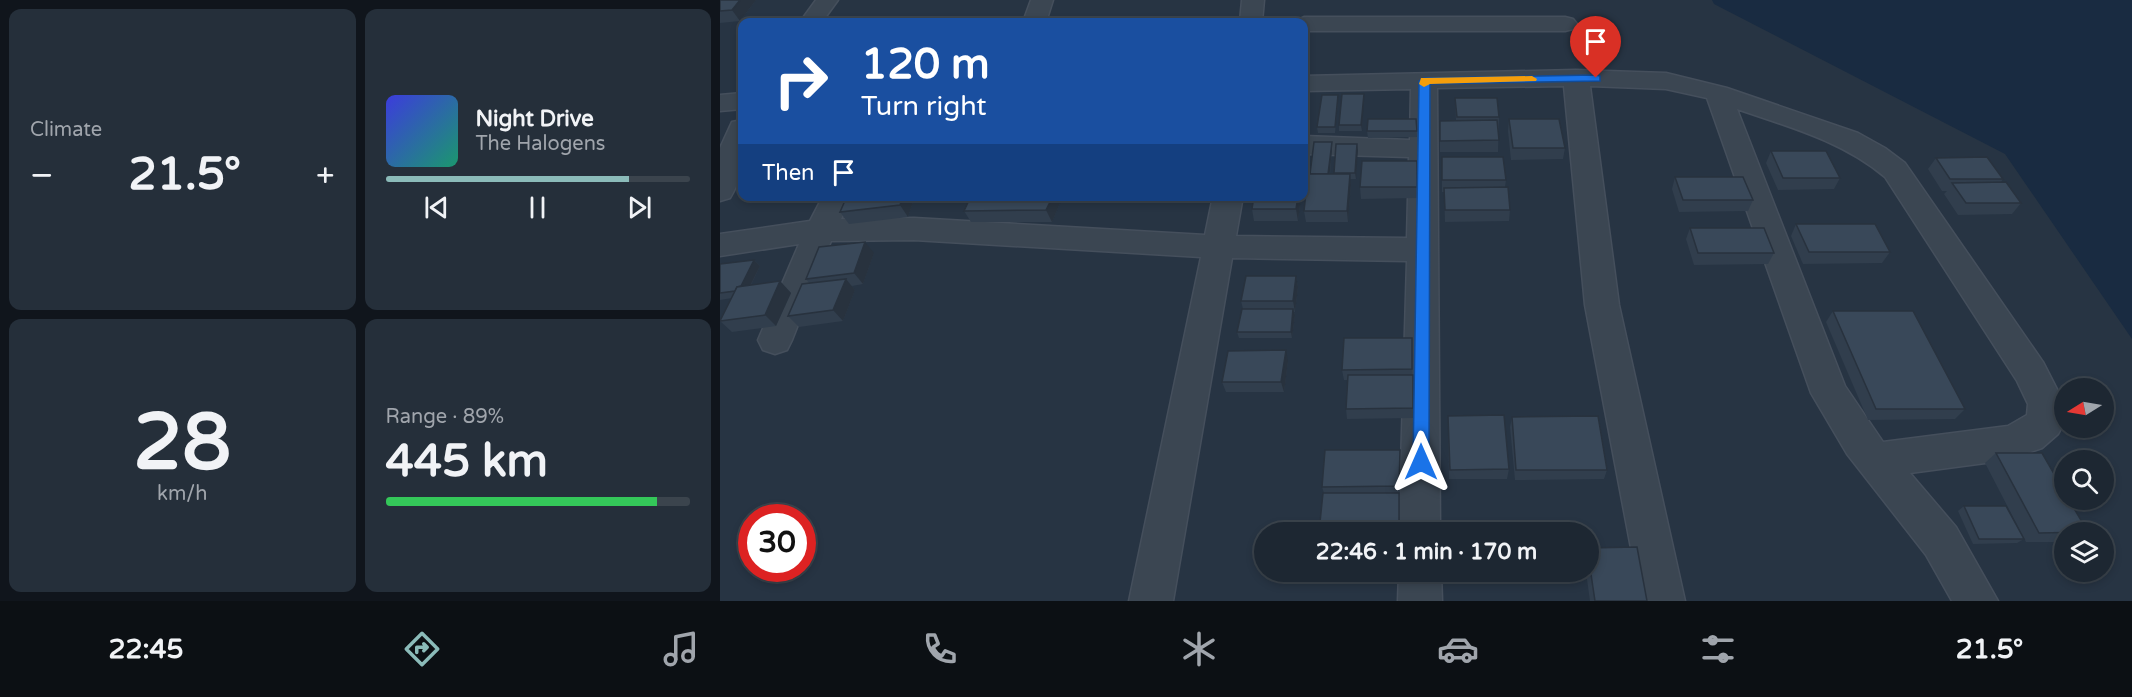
<!DOCTYPE html>
<html lang="en">
<head>
<meta charset="utf-8">
<style>
	:root { --surface:#1d2732; --page:#252f3a; --text:#f1f3f6; --muted:#a0a5ac; --line:#3b444d; --accent:#8bbbb9 }
	body { margin:0; font-family:"Varela Round",sans-serif; background:var(--page); color:var(--text); height:100vh; display:flex; flex-direction:column; font-size:22px; white-space:nowrap }
	* { box-sizing:border-box; margin:0 }
	p { font-size:20px; color:var(--muted) }
	.icon { flex:none; width:33px; height:33px; fill:none; stroke:currentColor; stroke-width:2; stroke-linecap:round; stroke-linejoin:round }
	.map { position:relative; flex:1; overflow:hidden }
	.sheet { display:flex; flex-direction:column; gap:9px; padding:9px; background:#10151c; width:720px }
	.sheet>* { flex:none }
	.guide { position:absolute; left:18px; top:18px; width:570px; height:183px; border-radius:12px; box-shadow:0 3px 9px #0003,0 0 0 2px var(--line); background:#1a4fa0; color:#fff; overflow:hidden }
	.needle { width:39px; rotate:259deg }
	.buttons { position:absolute; left:1334px; top:378px; display:grid; gap:12px }
	.buttons a { display:grid; place-items:center; width:60px; height:60px; border-radius:50%; background:var(--surface); box-shadow:0 3px 9px #0003,0 0 0 2px var(--line); font-size:30px }
	.speed { position:absolute; left:18px; top:504px; display:flex; gap:12px; font-size:30px; font-weight:700; text-align:center }
	.speed>* { display:grid; place-content:center; width:78px; height:78px; border-radius:50%; background:var(--surface); box-shadow:0 3px 9px #0003,0 0 0 2px var(--line); line-height:1 }
	.speed .limit { border:9px solid #d22; background:#fff; color:#111 }
	.pin { position:absolute; display:grid; place-items:center; width:51px; height:51px; color:#fff; margin:-62px -26px; border-radius:50% 50% 50% 0; rotate:-45deg; box-shadow:0 0 6px #0007 }
	.pin .icon { rotate:45deg }
	.me { position:absolute; width:66px; margin:-33px; rotate:0deg; stroke-linejoin:round; filter:drop-shadow(0 0 4px #0008) }
	.turn { display:flex; align-items:center; gap:21px; height:126px; padding:0 24px; font-size:27px }
	.turn .icon { width:78px; height:78px; stroke-width:2.5 }
	.turn b { display:block; font-size:42px; line-height:51px }
	.then { display:flex; align-items:center; height:57px; padding:0 24px; background:#0003; gap:12px; font-size:22px }
	.big { font-size:45px; font-weight:700; line-height:1.1 }
	.sheet .widget { flex:1; display:flex; flex-direction:column; justify-content:center; gap:9px; min-width:0; padding:0 21px; border-radius:12px; background:var(--page) }
	.sheet .dial { align-items:center; gap:0 }
	.dial b { font-size:78px; line-height:1 }
	.song { display:flex; align-items:center; gap:18px }
	.cover { width:72px; height:72px; border-radius:9px; background:linear-gradient(135deg,hsl(240 70% 55%),hsl(160 70% 35%)) }
	.played { height:6px; border-radius:3px; background:linear-gradient(90deg,var(--accent) 80%,var(--line) 80%) }
	.keys { display:flex; justify-content:space-around; direction:ltr }
	.heat { display:flex; justify-content:space-between; align-items:center; font-size:33px; direction:ltr }
	.charge { height:9px; border-radius:4px; background:linear-gradient(90deg,#34c759 89%,var(--line) 0) }
	.sheet .tiles { flex:1; display:grid; gap:9px; grid-template-columns:repeat(2,1fr) }
	.trip { position:absolute; left:534px; top:522px; width:345px; height:60px; border-radius:30px; background:var(--surface); box-shadow:0 3px 9px #0003,0 0 0 2px var(--line); font-weight:700; line-height:60px; text-align:center }
	.menu { display:flex; height:96px; justify-content:space-around; align-items:center; background:#0c1014; color:var(--muted) }
	.menu .icon { width:42px; height:42px }
	.menu .current { color:var(--accent) }
	.menu b { font-size:27px; color:var(--text) }
	main { display:flex; flex:1; min-height:0 }
	.map>svg:first-child { display:block }
	.water { fill:#192b41 }
	.lines { fill:none; stroke-linecap:round; stroke-linejoin:round }
	.minor-casing { stroke:#454f5c; stroke-width:3 }
	.minor { fill:#3b4652; fill-rule:evenodd }
	.wall { fill:#313e4d }
	.shaded-wall { fill:#28323e }
	.building { fill:#394859; stroke:#28323e; stroke-width:1.5 }
	.route { fill:#1a73e8; stroke:#114b97; stroke-width:1.5 }
	.slow { fill:#f59e0b }
</style>
</head>
<body>
<main>
<section class="sheet">
<div class="tiles">
<div class="widget"><p>Climate</p>
<div class="heat"><a>−</a><b class="big">21.5°</b><a>+</a></div>
</div>
<div class="widget">
<div class="song"><i class="cover"></i><div><b>Night Drive</b><p>The Halogens</p></div></div>
<div class="played"></div>
<div class="keys"><svg class="icon" aria-label="previous" viewBox="0 0 24 24"><path d="M18 5L8 12l10 7zM5 5v14"/></svg><svg class="icon" aria-label="pause" viewBox="0 0 24 24"><path d="M8 5v14M16 5v14"/></svg><svg class="icon" aria-label="next" viewBox="0 0 24 24"><path d="M6 5l10 7-10 7zM19 5v14"/></svg></div>
</div>
<div class="widget dial"><b>28</b><p>km/h</p></div>
<div class="widget"><p>Range · 89%</p><b class="big">445 km</b><div class="charge"></div></div>
</div>
</section>
<div class="map">
<svg width="1412" height="601" viewBox="0 0 1412 601">
	<rect width="100%" height="100%" fill="#273443"/>
	<polygon class="water" points="992,0 1412,0 1412,339 1285,154 994,4"/>
	<g class="lines">
		<defs>
			<g id="minor">
				<polygon points="96,0 118,0 102,22 80,22"/>
				<polygon points="311,0 333,0 326,22 303,22"/>
				<polygon points="522,0 544,0 542,22 520,22"/>
				<polygon points="584,17 845,17 853,19 857,24 853,29 845,31 584,31 584,22 573,22"/>
				<path d="M856 70 946 73 1007 88 1138 133 1165 148 1185 163 1323 362 1344 403V423L1338 434 1322 448 1288 460 1190 473 1236 527 1278 601H1232L1206 555 1127 454 1091 393 987 98 946 89 870 86 899 305 965 601H921L865 305 844 86 717 88 720 532H679L687 261 512 258 453 601H409L481 257 194 240 111 241 72 340 67 350 55 354 43 350 38 340 79 244 0 256V234L90 221 103 196H132L121 219 194 218 485 235 493 196H523L516 236 687 238 689 157 584 154V136L690 140 691 89 584 91V76ZM1017 109C1069 127 1122 141 1165 177L1297 381 1308 404 1307 415 1288 426 1163 442 1125 386Z"/>
				<polygon points="22,93 22,109 0,111 0,95"/>
				<path d="M22 120C25 144 24 176 10 198L0 201V148L12 122Z"/>
				<polygon points="679,572 721,572 722,601 678,601"/>
			</g>
		</defs>
		<use href="#minor" class="minor-casing"/>
		<use href="#minor" class="minor"/>
	</g>
	<g class="wall">
		<polygon points="0,0 36,0 20,21 0,23"/>
		<polygon points="644,94 642,131 619,131 619,125"/>
		<polygon points="735,98 779,117 778,152 720,152 720,121 736,121"/>
		<polygon points="618,101 615,133 598,133 597,127"/>
		<polygon points="696,119 697,137 648,138 647,131"/>
		<polygon points="789,119 845,148 843,159 791,160 788,131"/>
		<polygon points="612,142 612,148 610,174 614,174 637,144 636,179 630,179 631,185 628,222 586,222 584,211 590,174"/>
		<polygon points="1051,151 1120,178 1114,189 1058,190 1046,163"/>
		<polygon points="722,157 786,180 785,187 790,210 789,221 725,222 724,192 722,192"/>
		<polygon points="1216,158 1283,179 1281,182 1301,203 1292,214 1238,215 1224,194 1227,191 1222,191 1208,169"/>
		<polygon points="697,161 697,198 641,199 640,187"/>
		<polygon points="955,177 1033,200 1028,211 959,212 952,189"/>
		<polygon points="195,196 188,217 129,224 120,212"/>
		<polygon points="251,196 343,196 332,222 251,222 244,211"/>
		<polygon points="534,196 581,196 578,221 534,221 532,209"/>
		<polygon points="1076,224 1170,252 1162,263 1083,264 1071,236"/>
		<polygon points="970,228 1054,253 1048,264 974,265 966,239"/>
		<polygon points="154,253 143,284 132,286 135,290 123,321 79,327 68,316 89,283 86,279"/>
		<polygon points="34,260 40,266 31,285 60,281 71,293 56,326 12,332 0,321 12,298 0,300 0,264"/>
		<polygon points="576,276 578,287 575,312 574,312 575,315 572,338 519,338 517,332 523,309 521,301"/>
		<polygon points="1113,311 1245,409 1235,419 1148,420 1106,322"/>
		<polygon points="692,338 693,418 627,419 626,409 627,380 624,380 622,370"/>
		<polygon points="568,361 564,392 506,392 502,382"/>
		<polygon points="728,416 789,469 787,479 729,479"/>
		<polygon points="792,417 887,470 884,479 795,480 790,427"/>
		<polygon points="680,450 680,532 599,532 604,493 602,487"/>
		<polygon points="1276,453 1344,532 1344,542 1306,542 1265,463"/>
		<polygon points="1244,506 1304,539 1297,543 1253,544 1238,511"/>
		<polygon points="868,548 927,601 870,601 866,572 868,572"/>
	</g>
	<g class="shaded-wall">
		<polygon points="20,0 36,0 20,21 12,10"/>
		<polygon points="587,94 588,100 586,115 585,109"/>
		<polygon points="644,94 644,100 642,131 641,125"/>
		<polygon points="585,112 586,118 584,132 584,124"/>
		<polygon points="612,142 612,148 609,180 608,174"/>
		<polygon points="637,144 638,150 636,179 635,173"/>
		<polygon points="630,174 631,185 628,222 627,211"/>
		<polygon points="183,196 195,196 188,217 180,205"/>
		<polygon points="333,196 343,196 332,222 326,210"/>
		<polygon points="578,196 581,196 578,221 576,209"/>
		<polygon points="145,242 154,253 143,284 134,273"/>
		<polygon points="34,260 40,266 25,296 19,291"/>
		<polygon points="576,276 578,287 575,312 573,301"/>
		<polygon points="126,279 135,290 123,321 113,310"/>
		<polygon points="60,281 71,293 56,326 45,315"/>
		<polygon points="573,309 575,315 572,338 571,332"/>
		<polygon points="566,350 568,361 564,392 561,382"/>
	</g>
	<g class="building">
		<polygon points="0,0 20,0 12,10 0,11"/>
		<polygon points="584,94 587,94 585,109 584,109"/>
		<polygon points="622,94 644,94 641,125 619,125"/>
		<polygon points="602,95 618,95 615,127 597,127"/>
		<polygon points="735,98 777,98 779,117 737,117"/>
		<polygon points="648,119 696,119 697,131 647,131"/>
		<polygon points="789,119 839,119 845,148 793,148"/>
		<polygon points="777,120 779,140 720,141 720,121"/>
		<polygon points="594,142 612,142 608,174 590,174"/>
		<polygon points="616,144 637,144 635,173 614,173"/>
		<polygon points="1051,151 1106,151 1120,178 1063,178"/>
		<polygon points="722,157 783,157 786,180 722,180"/>
		<polygon points="1267,157 1283,179 1230,179 1216,158"/>
		<polygon points="642,161 697,161 697,187 640,187"/>
		<polygon points="588,174 630,174 627,211 584,211"/>
		<polygon points="955,177 1023,177 1033,200 963,200"/>
		<polygon points="1286,182 1301,203 1246,203 1232,183"/>
		<polygon points="788,187 790,210 725,210 724,188"/>
		<polygon points="127,196 183,196 180,205 120,212"/>
		<polygon points="251,196 333,196 326,210 244,211"/>
		<polygon points="534,196 578,196 576,209 532,209"/>
		<polygon points="1076,224 1155,224 1170,252 1089,252"/>
		<polygon points="970,228 1044,228 1054,253 978,253"/>
		<polygon points="145,242 134,273 86,279 99,247"/>
		<polygon points="34,260 21,286 17,287 15,291 0,293 0,264"/>
		<polygon points="526,276 576,276 573,301 521,301"/>
		<polygon points="126,279 113,310 68,316 82,284"/>
		<polygon points="60,281 45,315 0,321 17,287"/>
		<polygon points="522,309 573,309 571,332 517,332"/>
		<polygon points="1113,311 1193,311 1245,409 1156,409"/>
		<polygon points="624,338 692,338 692,369 622,370"/>
		<polygon points="566,350 561,382 502,382 508,351"/>
		<polygon points="628,375 693,375 693,408 626,409"/>
		<polygon points="784,415 789,469 730,470 728,416"/>
		<polygon points="878,416 887,470 796,470 792,417"/>
		<polygon points="605,450 680,450 679,486 602,487"/>
		<polygon points="1276,453 1322,453 1344,491 1344,500 1349,500 1368,532 1319,533"/>
		<polygon points="603,493 679,493 679,532 599,532"/>
		<polygon points="1244,506 1286,506 1304,539 1259,539"/>
		<polygon points="917,547 927,601 875,601 868,554 868,548"/>
	</g>
	<polygon class="route" points="876,75 880,76 880,81 710,84 709,462 707,467 701,469 695,467 693,462 699,81 704,78"/>
	<polygon class="slow" points="812,76 817,79 816,81 710,84 704,87 699,84 701,78 704,78"/>
</svg>
<div class="buttons">
<a><svg class="needle" viewBox="-14 -14 28 28"><path d="M0-13l5 13h-10z" fill="#e53935"/><path d="M0 13l5-13h-10z" fill="#a0a5ac"/></svg></a>
<a><svg class="icon" aria-label="search" viewBox="0 0 24 24"><circle cx="10" cy="10" r="6"/><path d="M15 15l6 6"/></svg></a>
<a><svg class="icon" aria-label="layers" viewBox="0 0 24 24"><path d="M12 4l9 5-9 5-9-5zM3 14l9 5 9-5"/></svg></a>
</div>
<div class="speed"><div class="limit">30</div></div>
<div class="pin" style="left:876px;top:78px;background:#d93025"><svg class="icon" aria-label="arrive" viewBox="0 0 24 24"><path d="M6 21V4h12l-3 4 3 4H6"/></svg></div>
<svg class="me" style="left:701px;top:462px" viewBox="-20 -20 40 40"><path d="M0-17L14 15 0 8-14 15z" fill="#1a73e8" stroke="#fff" stroke-width="4"/></svg>
<div class="trip">22:46 · 1 min · 170 m</div>
<div class="guide">
<div class="turn"><svg class="icon" aria-label="right" viewBox="0 0 24 24"><path d="M7 20v-9h11M14 6l5 5-5 5"/></svg><div><b>120 m</b>Turn right</div></div>
<div class="then">Then<svg class="icon" aria-label="arrive" viewBox="0 0 24 24"><path d="M6 21V4h12l-3 4 3 4H6"/></svg></div>
</div>
</div>
</main>
<nav class="menu">
<b>22:45</b>
<svg class="icon current" aria-label="directions" viewBox="0 0 24 24"><path d="M12 3l9 9-9 9-9-9zM9 14v-3h6M13 9l2 2-2 2"/></svg>
<svg class="icon" aria-label="music" viewBox="0 0 24 24"><path d="M9 18V5l10-2v13"/><circle cx="6" cy="18" r="3"/><circle cx="16" cy="16" r="3"/></svg>
<svg class="icon" aria-label="phone" viewBox="0 0 24 24"><path d="M5 4h4l2 5-3 2q2 4 5 5l2-3 5 2v4C11 20 4 13 5 4z"/></svg>
<svg class="icon" aria-label="climate" viewBox="0 0 24 24"><path d="M12 3v18M4 7l16 10M4 17L20 7"/></svg>
<svg class="icon" aria-label="car" viewBox="0 0 24 24"><path d="M5 17H2v-5l4-1 3-4h7l3 4 3 1v5h-3M9 17h6M6 11h13"/><circle cx="7" cy="17" r="2"/><circle cx="17" cy="17" r="2"/></svg>
<svg class="icon" aria-label="filters" viewBox="0 0 24 24"><path d="M4 7h16M4 17h16"/><circle cx="9" cy="7" r="2"/><circle cx="15" cy="17" r="2"/></svg>
<b>21.5°</b>
</nav>
</body>
</html>
